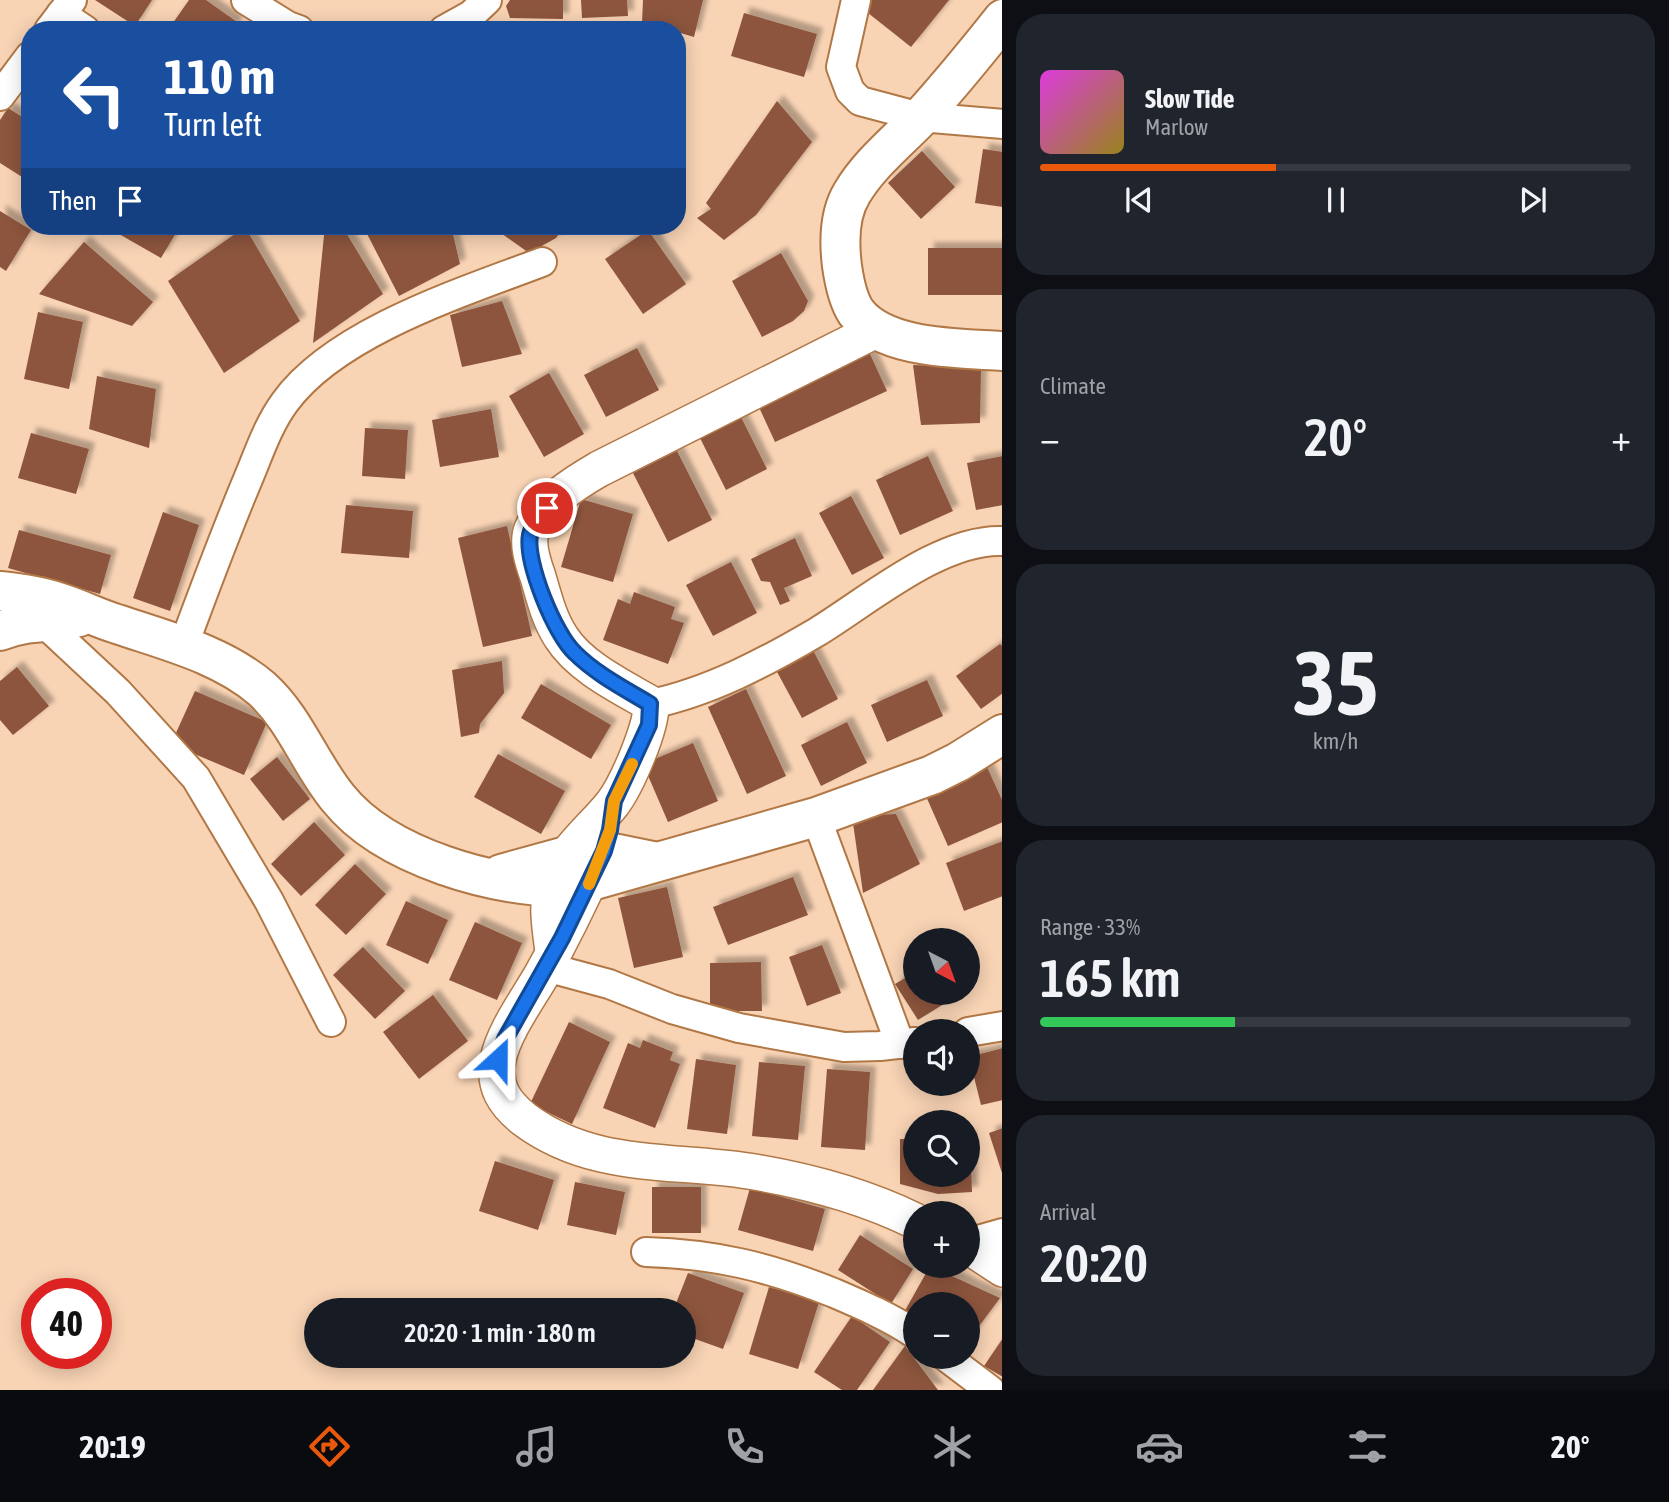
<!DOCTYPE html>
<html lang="en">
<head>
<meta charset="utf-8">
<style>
	:root { --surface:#171b24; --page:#20242c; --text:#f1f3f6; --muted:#9ea1a6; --line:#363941; --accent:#ea580c }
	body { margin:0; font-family:"Asap Condensed",sans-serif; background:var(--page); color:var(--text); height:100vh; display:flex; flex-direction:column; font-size:26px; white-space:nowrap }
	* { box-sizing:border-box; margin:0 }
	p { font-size:23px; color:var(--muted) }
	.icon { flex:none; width:38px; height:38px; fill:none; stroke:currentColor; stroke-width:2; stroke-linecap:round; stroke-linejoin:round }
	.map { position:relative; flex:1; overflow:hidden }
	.details { display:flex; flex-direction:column; gap:14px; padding:14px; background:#0d0f14; width:667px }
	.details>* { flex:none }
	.top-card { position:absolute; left:21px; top:21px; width:665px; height:214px; border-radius:28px; box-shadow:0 4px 18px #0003; background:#1a4fa0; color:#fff; overflow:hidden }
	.needle { width:46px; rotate:139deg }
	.controls { position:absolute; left:903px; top:928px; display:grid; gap:14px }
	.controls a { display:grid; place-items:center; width:77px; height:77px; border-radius:50%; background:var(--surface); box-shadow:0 4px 18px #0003; font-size:35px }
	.speed { position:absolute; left:21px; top:1278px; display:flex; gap:14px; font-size:35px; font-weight:700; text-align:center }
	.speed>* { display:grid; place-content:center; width:91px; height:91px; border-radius:50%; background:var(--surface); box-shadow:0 4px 18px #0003; line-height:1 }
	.speed .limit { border:10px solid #d22; background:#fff; color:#111 }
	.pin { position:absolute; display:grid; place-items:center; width:60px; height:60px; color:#fff; margin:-30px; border:4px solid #fff; border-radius:50%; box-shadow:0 2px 7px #0007 }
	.me { position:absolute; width:77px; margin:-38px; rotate:24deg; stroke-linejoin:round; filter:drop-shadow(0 0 5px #0008) }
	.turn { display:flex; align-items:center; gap:24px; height:147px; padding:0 28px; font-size:32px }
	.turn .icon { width:91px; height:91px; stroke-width:2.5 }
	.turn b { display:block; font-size:49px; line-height:60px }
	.then { display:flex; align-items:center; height:66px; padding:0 28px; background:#0003; gap:14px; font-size:26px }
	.big { font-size:52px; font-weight:600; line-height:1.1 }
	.details .card { flex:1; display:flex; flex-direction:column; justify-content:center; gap:10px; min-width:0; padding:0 24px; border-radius:28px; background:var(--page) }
	.details .dial { align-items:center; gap:0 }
	.dial b { font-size:91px; line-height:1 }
	.song { display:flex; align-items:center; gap:21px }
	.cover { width:84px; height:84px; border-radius:10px; background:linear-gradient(135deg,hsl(300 70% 55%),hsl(50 70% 35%)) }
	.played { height:7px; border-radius:4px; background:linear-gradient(90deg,var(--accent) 40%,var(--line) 40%) }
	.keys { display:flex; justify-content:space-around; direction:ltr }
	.heat { display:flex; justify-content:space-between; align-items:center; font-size:38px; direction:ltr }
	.charge { height:10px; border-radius:5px; background:linear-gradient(90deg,#34c759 33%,var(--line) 0) }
	.trip { position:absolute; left:304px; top:1298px; width:392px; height:70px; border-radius:35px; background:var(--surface); box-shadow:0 4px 18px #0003; font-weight:600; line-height:70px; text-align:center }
	.tab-bar { display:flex; height:112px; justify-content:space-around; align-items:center; background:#090b0e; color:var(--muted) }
	.tab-bar .icon { width:49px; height:49px }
	.tab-bar .selected { color:var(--accent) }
	.tab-bar b { font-size:32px; color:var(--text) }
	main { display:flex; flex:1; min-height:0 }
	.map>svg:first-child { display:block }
	.building { fill:#8d543e; filter:url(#shadow) }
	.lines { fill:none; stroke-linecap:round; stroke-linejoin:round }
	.minor-casing { stroke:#b17846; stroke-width:32 }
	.tertiary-casing { stroke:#b17846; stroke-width:38 }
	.secondary-casing { stroke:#b17846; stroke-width:42 }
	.minor { stroke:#fff; stroke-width:28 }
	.tertiary { stroke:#fff; stroke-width:35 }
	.secondary { stroke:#fff; stroke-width:38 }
	.route-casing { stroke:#114b97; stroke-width:18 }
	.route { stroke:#1a73e8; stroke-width:12 }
	.slow { stroke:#f59e0b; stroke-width:12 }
</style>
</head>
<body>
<main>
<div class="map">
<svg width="1003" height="1390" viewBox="0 0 1003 1390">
	<defs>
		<filter id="shadow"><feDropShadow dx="6" dy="-6" stdDeviation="2" flood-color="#0004"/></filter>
	</defs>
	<rect width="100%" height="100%" fill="#f8d3b4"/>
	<g class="building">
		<polygon points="95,0 152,0 135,26"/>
		<polygon points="189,0 206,0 237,22 232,30 168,30"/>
		<polygon points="510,0 563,0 563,19 510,18 506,6"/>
		<polygon points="581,0 627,0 628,16 582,18"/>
		<polygon points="643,0 703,0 694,37 677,32 677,30 668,30 642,23"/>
		<polygon points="862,0 949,0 911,47 858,5"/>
		<polygon points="744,13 817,34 804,77 731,56"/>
		<polygon points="777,101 812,142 756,215 724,240 697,218 711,209 706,203"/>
		<polygon points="8,108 30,122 30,182 0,163 0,120"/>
		<polygon points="983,149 1003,152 1003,207 975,203"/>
		<polygon points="922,151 955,187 921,219 888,183"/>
		<polygon points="0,211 31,230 6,271 0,267"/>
		<polygon points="105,226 180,226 161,258"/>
		<polygon points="325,226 342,226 383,294 313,343"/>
		<polygon points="363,226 451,226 460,264 399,296"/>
		<polygon points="491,226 565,226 556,238 529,253"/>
		<polygon points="245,227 300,321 224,373 168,281"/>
		<polygon points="648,230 686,284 643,314 605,259"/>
		<polygon points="84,242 153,302 132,326 39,294"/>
		<rect x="928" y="248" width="75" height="47"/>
		<polygon points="781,253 808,301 804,311 793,321 762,337 732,281"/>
		<polygon points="502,301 522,354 462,367 450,315"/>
		<polygon points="38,312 83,322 69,389 24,379"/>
		<polygon points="637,348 659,390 606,417 584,375"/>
		<polygon points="870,354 887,391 775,442 758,405"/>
		<polygon points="913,365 981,368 980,423 921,425"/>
		<polygon points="549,373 584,434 544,457 509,396"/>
		<polygon points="97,376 156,389 149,448 89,429"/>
		<polygon points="491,409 499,457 440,467 432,420"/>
		<polygon points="739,413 767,469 726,490 698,434"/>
		<polygon points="365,428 408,430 405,479 362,476"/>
		<polygon points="31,433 89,449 76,494 18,478"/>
		<polygon points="677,451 712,520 668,542 633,473"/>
		<polygon points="928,456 953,511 900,535 876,480"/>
		<polygon points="1003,456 1003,505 976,510 967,463"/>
		<polygon points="851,496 884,558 852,575 819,513"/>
		<polygon points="581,499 633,514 613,582 561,567"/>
		<polygon points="346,505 413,511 409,558 341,553"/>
		<polygon points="163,512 199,525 170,611 133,598"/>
		<polygon points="507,526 532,636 483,647 458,538"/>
		<polygon points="19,530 111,555 100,594 8,568"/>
		<polygon points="795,538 812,576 784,588 790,601 780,605 770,582 761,581 751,559"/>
		<polygon points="731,562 757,613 713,636 686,585"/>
		<polygon points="634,592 675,607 671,619 684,623 668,664 603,640 618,599 630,604"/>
		<polygon points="1000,644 1003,647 1003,693 981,709 956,676"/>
		<polygon points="813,650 838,699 802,718 776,670"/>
		<polygon points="502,661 504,693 480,724 479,733 461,737 452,670"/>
		<polygon points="17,667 49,706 13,735 0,720 0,681"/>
		<polygon points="927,680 943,716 887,742 871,705"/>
		<polygon points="541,684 611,725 591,759 521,718"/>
		<polygon points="746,689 786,776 747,794 708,707"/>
		<polygon points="195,691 267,722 244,775 171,744"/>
		<polygon points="847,722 867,763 821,786 801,745"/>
		<polygon points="693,743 718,801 668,822 643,764"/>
		<polygon points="498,754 565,791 541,834 474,797"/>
		<polygon points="277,757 310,799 283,821 250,779"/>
		<polygon points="987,767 1003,802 1003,822 948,846 925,794"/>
		<polygon points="896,814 920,864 863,893 852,816"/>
		<polygon points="314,822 345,855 301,896 271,864"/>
		<polygon points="1003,841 1003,896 964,911 946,863"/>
		<polygon points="355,864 386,894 346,935 315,905"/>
		<polygon points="793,877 808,915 728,945 713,907"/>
		<polygon points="667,887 683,957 634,968 618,898"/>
		<polygon points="406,901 448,920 428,964 386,945"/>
		<polygon points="475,922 522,943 497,1000 449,980"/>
		<polygon points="822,945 841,993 807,1006 789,957"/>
		<polygon points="363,947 405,991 375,1019 333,975"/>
		<polygon points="761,962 762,1011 710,1011 710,963"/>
		<polygon points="915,972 915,992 963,992 918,1020 895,984"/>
		<polygon points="433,995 468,1041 419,1079 383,1032"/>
		<polygon points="569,1022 610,1042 572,1124 530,1104"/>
		<polygon points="643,1040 673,1052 670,1060 680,1064 655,1128 603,1108 628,1043 640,1048"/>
		<polygon points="1003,1048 1003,1100 981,1105 969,1057"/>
		<polygon points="696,1059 736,1065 727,1134 687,1129"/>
		<polygon points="759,1062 805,1066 798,1140 752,1136"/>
		<polygon points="827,1069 870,1072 865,1150 821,1147"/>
		<polygon points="1003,1128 1003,1173 1002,1173 989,1133"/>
		<polygon points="968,1136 970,1136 972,1192 938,1194 900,1184 900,1139 915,1139 915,1174 968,1174"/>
		<polygon points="495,1161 554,1180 538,1230 479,1211"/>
		<polygon points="575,1182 625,1192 616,1235 567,1225"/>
		<rect x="652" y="1187" width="49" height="46"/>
		<polygon points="750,1188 825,1209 813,1251 738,1230"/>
		<polygon points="860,1235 913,1269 891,1304 838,1270"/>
		<polygon points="930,1266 1000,1298 968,1341 968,1304 915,1304 915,1322 902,1316"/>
		<polygon points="688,1273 744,1293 723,1349 684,1335 684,1311 673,1311"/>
		<polygon points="769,1287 819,1302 798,1369 749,1354"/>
		<polygon points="852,1316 890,1342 857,1390 842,1390 814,1372"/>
		<polygon points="1003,1338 1003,1377 984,1366"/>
		<polygon points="905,1346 938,1390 873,1390"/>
	</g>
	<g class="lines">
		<defs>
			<g id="minor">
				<polyline points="246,0 288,26 299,30"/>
				<polyline points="856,0 841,67 850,91 860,101 920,117 1003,124"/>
				<polyline points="61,14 85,30"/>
				<polyline points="49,30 72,0"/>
				<polyline points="444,30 471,15 487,0"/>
				<polyline points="0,96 30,56"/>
				<polyline points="43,622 118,692 196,778 269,901 331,1022"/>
				<path d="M183 647C204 590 225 534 248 479 259 453 268 425 285 402 336 332 463 292 542 262"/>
				<path d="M651 704C709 692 766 662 817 632 868 601 941 538 1003 541"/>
				<polyline points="816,817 900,1044"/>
				<polyline points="546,967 609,984 672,1009 739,1028 844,1047 880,1046 915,1042"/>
				<polyline points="968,1032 1003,1026"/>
				<polyline points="968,1243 1003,1233"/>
				<path d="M646 1252C716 1254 769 1267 834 1293 862 1305 890 1317 915 1334"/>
				<polyline points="945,1356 990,1390"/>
			</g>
			<g id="tertiary">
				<path d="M598 862C581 900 562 939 541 976 527 1000 503 1033 498 1060 493 1086 504 1103 524 1119 592 1170 670 1159 748 1171 804 1180 864 1196 915 1221"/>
				<path d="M553 953C551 932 546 910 551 889 560 852 591 831 613 803 627 784 652 727 651 704 620 686 580 667 561 637 549 619 544 597 538 577 533 563 526 543 532 529 544 502 575 483 599 469L878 329"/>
				<polyline points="968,1246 1003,1269"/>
			</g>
			<g id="secondary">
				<path d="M1003 19C976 53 949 86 920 118 897 142 869 164 852 193 839 214 839 242 842 266 844 280 848 300 856 312 884 350 960 348 1003 351"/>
				<path d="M0 591C19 593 40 596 58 602 78 608 97 618 117 624 167 641 221 654 262 689 295 719 310 764 338 798 385 857 497 889 570 887L816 817 932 775 958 762 1003 734"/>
				<path d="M0 631C26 620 52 624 79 617"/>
				<polyline points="501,874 588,850 604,851 653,861"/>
			</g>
		</defs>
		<use href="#minor" class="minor-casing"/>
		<use href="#tertiary" class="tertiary-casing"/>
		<use href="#secondary" class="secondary-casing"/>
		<use href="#minor" class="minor"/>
		<use href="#tertiary" class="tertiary"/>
		<use href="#secondary" class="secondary"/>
	</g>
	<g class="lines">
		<defs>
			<path id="route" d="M498 1059 505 1039 562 938 604 851 610 830 614 801 649 725 650 704C625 689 596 674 575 653 555 635 525 562 530 535 532 525 540 516 547 508"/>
		</defs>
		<use href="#route" class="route-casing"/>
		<use href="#route" class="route"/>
		<polyline class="slow" points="589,884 610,830 614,801 632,764"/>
	</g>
</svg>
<div class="controls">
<a><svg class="needle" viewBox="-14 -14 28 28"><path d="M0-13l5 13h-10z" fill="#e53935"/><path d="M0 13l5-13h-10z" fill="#9ea1a6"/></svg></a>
<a><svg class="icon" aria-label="sound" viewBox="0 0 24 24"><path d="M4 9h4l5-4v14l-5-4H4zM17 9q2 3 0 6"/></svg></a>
<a><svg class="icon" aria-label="search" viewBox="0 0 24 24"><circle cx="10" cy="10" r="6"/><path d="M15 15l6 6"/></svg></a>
<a>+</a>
<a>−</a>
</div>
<div class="speed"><div class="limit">40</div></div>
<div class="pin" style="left:547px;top:508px;background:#d93025"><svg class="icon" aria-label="arrive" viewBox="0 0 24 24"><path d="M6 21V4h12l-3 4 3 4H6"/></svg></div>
<svg class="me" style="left:498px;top:1059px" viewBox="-20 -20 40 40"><path d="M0-17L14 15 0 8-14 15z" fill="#1a73e8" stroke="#fff" stroke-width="4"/></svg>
<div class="trip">20:20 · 1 min · 180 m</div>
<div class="top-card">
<div class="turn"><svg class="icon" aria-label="left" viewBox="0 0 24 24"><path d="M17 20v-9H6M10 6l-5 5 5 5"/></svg><div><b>110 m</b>Turn left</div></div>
<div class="then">Then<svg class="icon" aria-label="arrive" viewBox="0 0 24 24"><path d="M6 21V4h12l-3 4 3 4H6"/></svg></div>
</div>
</div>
<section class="details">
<div class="card">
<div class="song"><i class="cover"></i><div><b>Slow Tide</b><p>Marlow</p></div></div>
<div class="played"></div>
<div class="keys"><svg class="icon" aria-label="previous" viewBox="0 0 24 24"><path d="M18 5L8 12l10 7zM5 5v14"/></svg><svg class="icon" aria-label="pause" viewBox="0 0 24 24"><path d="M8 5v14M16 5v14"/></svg><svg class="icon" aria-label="next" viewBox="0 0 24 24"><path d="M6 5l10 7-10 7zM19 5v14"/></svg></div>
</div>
<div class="card"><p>Climate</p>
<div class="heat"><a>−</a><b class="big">20°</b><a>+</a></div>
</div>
<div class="card dial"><b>35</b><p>km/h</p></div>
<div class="card"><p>Range · 33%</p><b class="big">165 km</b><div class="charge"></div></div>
<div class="card"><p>Arrival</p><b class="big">20:20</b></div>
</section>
</main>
<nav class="tab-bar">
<b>20:19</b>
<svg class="icon selected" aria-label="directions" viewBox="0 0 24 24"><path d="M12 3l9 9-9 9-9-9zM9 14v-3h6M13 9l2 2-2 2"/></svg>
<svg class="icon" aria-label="music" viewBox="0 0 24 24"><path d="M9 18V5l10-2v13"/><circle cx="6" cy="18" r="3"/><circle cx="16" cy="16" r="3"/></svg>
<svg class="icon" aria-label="phone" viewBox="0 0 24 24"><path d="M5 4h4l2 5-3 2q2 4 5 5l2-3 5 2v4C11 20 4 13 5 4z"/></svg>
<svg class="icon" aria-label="climate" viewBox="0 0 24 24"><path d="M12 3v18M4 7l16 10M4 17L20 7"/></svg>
<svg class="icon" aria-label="car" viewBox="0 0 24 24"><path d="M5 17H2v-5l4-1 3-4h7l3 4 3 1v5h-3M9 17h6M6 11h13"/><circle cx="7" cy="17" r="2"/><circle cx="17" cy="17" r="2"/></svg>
<svg class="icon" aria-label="filters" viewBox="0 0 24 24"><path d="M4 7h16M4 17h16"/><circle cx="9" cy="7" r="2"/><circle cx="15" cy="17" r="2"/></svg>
<b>20°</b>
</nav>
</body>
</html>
